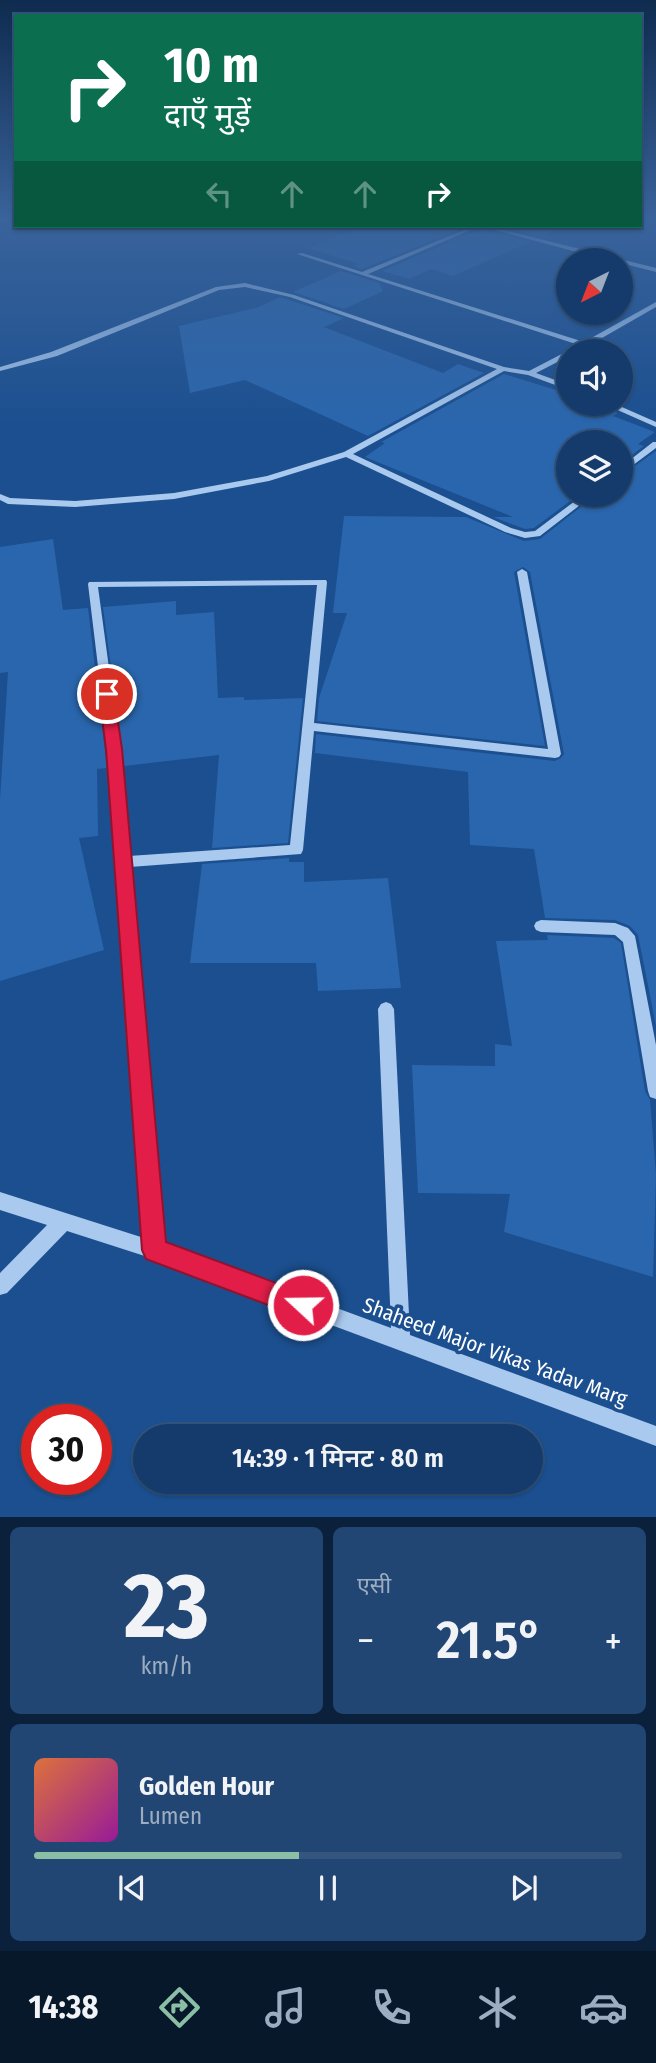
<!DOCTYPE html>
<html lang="hi">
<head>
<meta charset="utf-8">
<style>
	:root { --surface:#143b6b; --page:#214673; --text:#f1f3f6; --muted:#9dadc1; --line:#33557e; --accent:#8abfa5 }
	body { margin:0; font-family:"Fira Sans Condensed","Noto Sans Devanagari",sans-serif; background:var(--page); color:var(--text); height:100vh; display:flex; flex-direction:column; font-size:26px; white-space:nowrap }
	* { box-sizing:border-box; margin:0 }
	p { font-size:23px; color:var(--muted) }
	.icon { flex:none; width:38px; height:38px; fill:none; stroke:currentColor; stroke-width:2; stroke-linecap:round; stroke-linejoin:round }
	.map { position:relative; height:1517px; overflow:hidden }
	.details { display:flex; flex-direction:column; gap:10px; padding:10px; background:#0b203b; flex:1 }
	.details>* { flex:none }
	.top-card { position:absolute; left:14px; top:14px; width:628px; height:214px; border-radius:0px; box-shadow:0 2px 5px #0004,0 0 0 2px var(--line); background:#0b6e4f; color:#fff; overflow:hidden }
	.needle { width:46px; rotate:222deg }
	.fabs { position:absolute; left:556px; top:248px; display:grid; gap:14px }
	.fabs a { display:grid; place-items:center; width:77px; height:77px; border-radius:50%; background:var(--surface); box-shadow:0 2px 5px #0004,0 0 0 2px var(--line); font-size:35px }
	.speed { position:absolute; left:21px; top:1404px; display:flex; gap:14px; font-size:35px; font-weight:700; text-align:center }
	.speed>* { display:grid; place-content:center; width:91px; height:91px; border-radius:50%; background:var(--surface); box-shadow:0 2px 5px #0004,0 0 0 2px var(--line); line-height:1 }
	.speed .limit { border:10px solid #d22; background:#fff; color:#111 }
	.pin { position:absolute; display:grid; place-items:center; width:60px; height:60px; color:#fff; margin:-30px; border:4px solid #fff; border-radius:50%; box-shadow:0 2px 7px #0007 }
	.me { position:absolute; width:77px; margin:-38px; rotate:291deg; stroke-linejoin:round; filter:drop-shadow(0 0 5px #0008) }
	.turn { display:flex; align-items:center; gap:24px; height:147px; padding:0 35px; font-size:32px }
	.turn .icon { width:91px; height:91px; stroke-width:2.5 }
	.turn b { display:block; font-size:49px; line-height:60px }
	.lanes { display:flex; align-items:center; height:66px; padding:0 35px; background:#0003; justify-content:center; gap:35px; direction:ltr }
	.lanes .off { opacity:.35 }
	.big { font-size:52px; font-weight:600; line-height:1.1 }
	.details .card { flex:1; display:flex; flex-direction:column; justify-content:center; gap:10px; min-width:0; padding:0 24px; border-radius:10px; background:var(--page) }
	.details .dial { align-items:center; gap:0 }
	.dial b { font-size:91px; line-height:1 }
	.song { display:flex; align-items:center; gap:21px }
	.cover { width:84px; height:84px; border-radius:10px; background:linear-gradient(135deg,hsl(20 70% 55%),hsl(300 70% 35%)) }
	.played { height:7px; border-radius:4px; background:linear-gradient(90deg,var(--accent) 45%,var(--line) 45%) }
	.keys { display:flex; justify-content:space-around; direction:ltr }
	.heat { display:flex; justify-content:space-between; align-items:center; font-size:38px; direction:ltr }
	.details .tiles { flex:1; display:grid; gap:10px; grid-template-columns:1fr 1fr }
	.card:last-child { grid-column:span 2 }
	.trip { position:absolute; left:133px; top:1424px; width:410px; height:70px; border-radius:35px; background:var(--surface); box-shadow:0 2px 5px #0004,0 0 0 2px var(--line); font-weight:600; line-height:70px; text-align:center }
	.tabs { display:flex; height:112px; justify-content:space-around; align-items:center; background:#08182b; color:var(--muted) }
	.tabs .icon { width:49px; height:49px }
	.tabs .selected { color:var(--accent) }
	.tabs b { font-size:32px; color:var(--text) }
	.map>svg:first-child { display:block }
	.building { fill:#2a66ad }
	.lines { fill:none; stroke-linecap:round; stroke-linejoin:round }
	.minor { fill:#a9c9ee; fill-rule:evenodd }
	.route { fill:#e11d48; stroke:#92132f; stroke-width:2 }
	.labels { text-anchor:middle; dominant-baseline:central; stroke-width:7; stroke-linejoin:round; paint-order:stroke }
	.near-street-label { font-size:21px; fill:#fff; stroke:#1b4f8f }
</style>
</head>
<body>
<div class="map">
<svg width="656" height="1517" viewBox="0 0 656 1517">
	<rect width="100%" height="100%" fill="#1b4f8f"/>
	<g class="building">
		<polygon points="364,226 468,226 362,269 353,266 359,264 307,248"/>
		<polygon points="498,226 565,226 541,237"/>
		<polygon points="480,229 529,242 453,276 431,269 409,279 382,271"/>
		<polygon points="341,271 379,283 383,291 344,309 293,292"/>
		<polygon points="280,297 344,318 324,327 443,373 458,364 484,373 368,436 245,380 190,393 179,326 259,307"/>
		<polygon points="504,374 569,394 569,404 596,404 618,413 613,416 655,432 638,444 644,446 621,463 621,443 569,443 569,495 578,495 534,528 525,529 493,517 513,517 365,457 385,443 381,442"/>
		<polygon points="656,451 656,1026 638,935 630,926 615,920 545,918 534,849 470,845 468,772 315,753 316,734 555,761 561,758 564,754 530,572 523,567 514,572 545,746 317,721 319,698 347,613 333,613 344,516 466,517 524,541 540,539 596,495 621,495 621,476"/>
		<polygon points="53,539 63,610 88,608 107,768 97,769 98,836 79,838 104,950 0,981 0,800 8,672 0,673 0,547"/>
		<polygon points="176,601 176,615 214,612 218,698 244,697 244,700 303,698 288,843 212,848 219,755 124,766 103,607"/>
		<polygon points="289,858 289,862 304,862 304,882 388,878 401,988 318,991 316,963 190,963 202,864"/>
		<polygon points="547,935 614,938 621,943 645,1091 650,1100 656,1175 653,1277 504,1232 510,1194 418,1193 412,1065 495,1066 495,1044 512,1046 496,941 548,940"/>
	</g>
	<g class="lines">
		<g class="minor">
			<polygon points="16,217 16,220 0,222 0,218"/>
			<polygon points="474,226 488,226 656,268 656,272 621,263 621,261 610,261 480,226 368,274 584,342 656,302 656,307 588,346 578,352 569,352 569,356 536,373 569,385 569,390 528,375 504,371 353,454 511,528 525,532 535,531 583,495 593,495 540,536 525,538 505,532 346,457 269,481 174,499 75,507 8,504 0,500 0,494 10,498 75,501 174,493 267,476 344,452 497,369 290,297 245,287 219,290 57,356 0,371 0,367 51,352 216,287 245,283 294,295 504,367 529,371 579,345 297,254 302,253 362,272"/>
			<polygon points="604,404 615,404 656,422 656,427"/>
			<polygon points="653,442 656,442 656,448 621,474 621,467"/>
			<path d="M522 569 527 572 561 754 559 757 555 758 314 731 303 850 301 854 130 867 163 1244 391 1328 378 1009 381 1004 386 1002 391 1004 394 1009 410 1335 656 1426V1446L154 1259 67 1231 7 1293 0 1295V1273L47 1225 0 1210V1192L144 1238 108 749 88 584 89 582 326 580 327 582 314 723 548 749 517 572ZM317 585 290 845 129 856 120 749 98 587Z"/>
			<polygon points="541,920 615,923 628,928 635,936 656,1045 656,1099 650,1097 648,1091 623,942 615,935 541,932 536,930 534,926 536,922"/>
		</g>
	</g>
	<linearGradient id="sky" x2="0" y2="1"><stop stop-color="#0f2b4f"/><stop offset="0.51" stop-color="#39639b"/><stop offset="1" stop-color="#39639b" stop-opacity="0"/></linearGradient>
	<rect width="656" height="429" fill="url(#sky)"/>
	<polygon class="route" points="107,689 114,694 122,749 166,1242 311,1296 315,1305 311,1314 303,1318 146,1259 142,1250 106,749 99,694"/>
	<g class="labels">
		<g class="near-street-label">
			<text transform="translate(495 1352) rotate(20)">Shaheed Major Vikas Yadav Marg</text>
		</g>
	</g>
</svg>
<div class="fabs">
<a><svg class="needle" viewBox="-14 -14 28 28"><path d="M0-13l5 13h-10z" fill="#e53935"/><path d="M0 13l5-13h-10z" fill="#9dadc1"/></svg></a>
<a><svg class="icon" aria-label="sound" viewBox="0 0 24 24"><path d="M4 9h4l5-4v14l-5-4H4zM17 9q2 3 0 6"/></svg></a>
<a><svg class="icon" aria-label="layers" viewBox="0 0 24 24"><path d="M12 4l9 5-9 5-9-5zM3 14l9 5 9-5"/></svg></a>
</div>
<div class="speed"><div class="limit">30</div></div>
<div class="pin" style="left:107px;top:694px;background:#d93025"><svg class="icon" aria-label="arrive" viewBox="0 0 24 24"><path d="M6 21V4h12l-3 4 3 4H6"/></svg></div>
<svg class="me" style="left:303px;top:1305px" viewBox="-20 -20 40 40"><circle r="17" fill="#e11d48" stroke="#fff" stroke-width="3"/><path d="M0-11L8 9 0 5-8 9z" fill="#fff"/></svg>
<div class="trip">14:39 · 1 मिनट · 80 m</div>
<div class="top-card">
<div class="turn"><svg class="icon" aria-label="right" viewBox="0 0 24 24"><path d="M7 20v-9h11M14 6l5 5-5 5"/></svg><div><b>10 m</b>दाएँ मुड़ें</div></div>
<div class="lanes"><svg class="icon off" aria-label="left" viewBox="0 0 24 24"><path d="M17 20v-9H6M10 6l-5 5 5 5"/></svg><svg class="icon off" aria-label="ahead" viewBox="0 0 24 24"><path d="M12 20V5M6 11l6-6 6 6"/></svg><svg class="icon off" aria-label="ahead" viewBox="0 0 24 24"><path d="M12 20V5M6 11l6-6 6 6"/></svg><svg class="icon" aria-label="right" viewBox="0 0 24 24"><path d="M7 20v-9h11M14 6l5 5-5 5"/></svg></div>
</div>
</div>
<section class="details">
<div class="tiles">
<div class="card dial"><b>23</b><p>km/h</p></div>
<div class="card"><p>एसी</p>
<div class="heat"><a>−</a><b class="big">21.5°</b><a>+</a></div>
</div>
<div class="card">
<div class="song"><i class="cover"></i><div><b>Golden Hour</b><p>Lumen</p></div></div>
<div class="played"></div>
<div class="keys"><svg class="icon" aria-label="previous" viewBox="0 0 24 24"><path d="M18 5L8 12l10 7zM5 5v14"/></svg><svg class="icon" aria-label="pause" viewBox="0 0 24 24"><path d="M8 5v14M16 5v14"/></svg><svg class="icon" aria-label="next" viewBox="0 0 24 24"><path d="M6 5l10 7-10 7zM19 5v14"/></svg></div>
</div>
</div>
</section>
<nav class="tabs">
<b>14:38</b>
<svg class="icon selected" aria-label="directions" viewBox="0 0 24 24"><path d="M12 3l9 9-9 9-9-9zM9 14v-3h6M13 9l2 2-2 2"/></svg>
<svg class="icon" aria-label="music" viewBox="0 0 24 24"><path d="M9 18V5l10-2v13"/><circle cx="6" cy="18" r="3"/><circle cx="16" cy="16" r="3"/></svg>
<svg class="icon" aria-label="phone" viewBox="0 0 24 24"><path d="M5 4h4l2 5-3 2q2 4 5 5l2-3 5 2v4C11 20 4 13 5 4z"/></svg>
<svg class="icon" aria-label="climate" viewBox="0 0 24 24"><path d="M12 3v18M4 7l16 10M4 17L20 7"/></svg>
<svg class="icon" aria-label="car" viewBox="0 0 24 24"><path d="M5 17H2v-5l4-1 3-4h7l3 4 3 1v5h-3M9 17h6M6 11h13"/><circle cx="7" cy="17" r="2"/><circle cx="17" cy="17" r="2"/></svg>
</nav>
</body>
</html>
